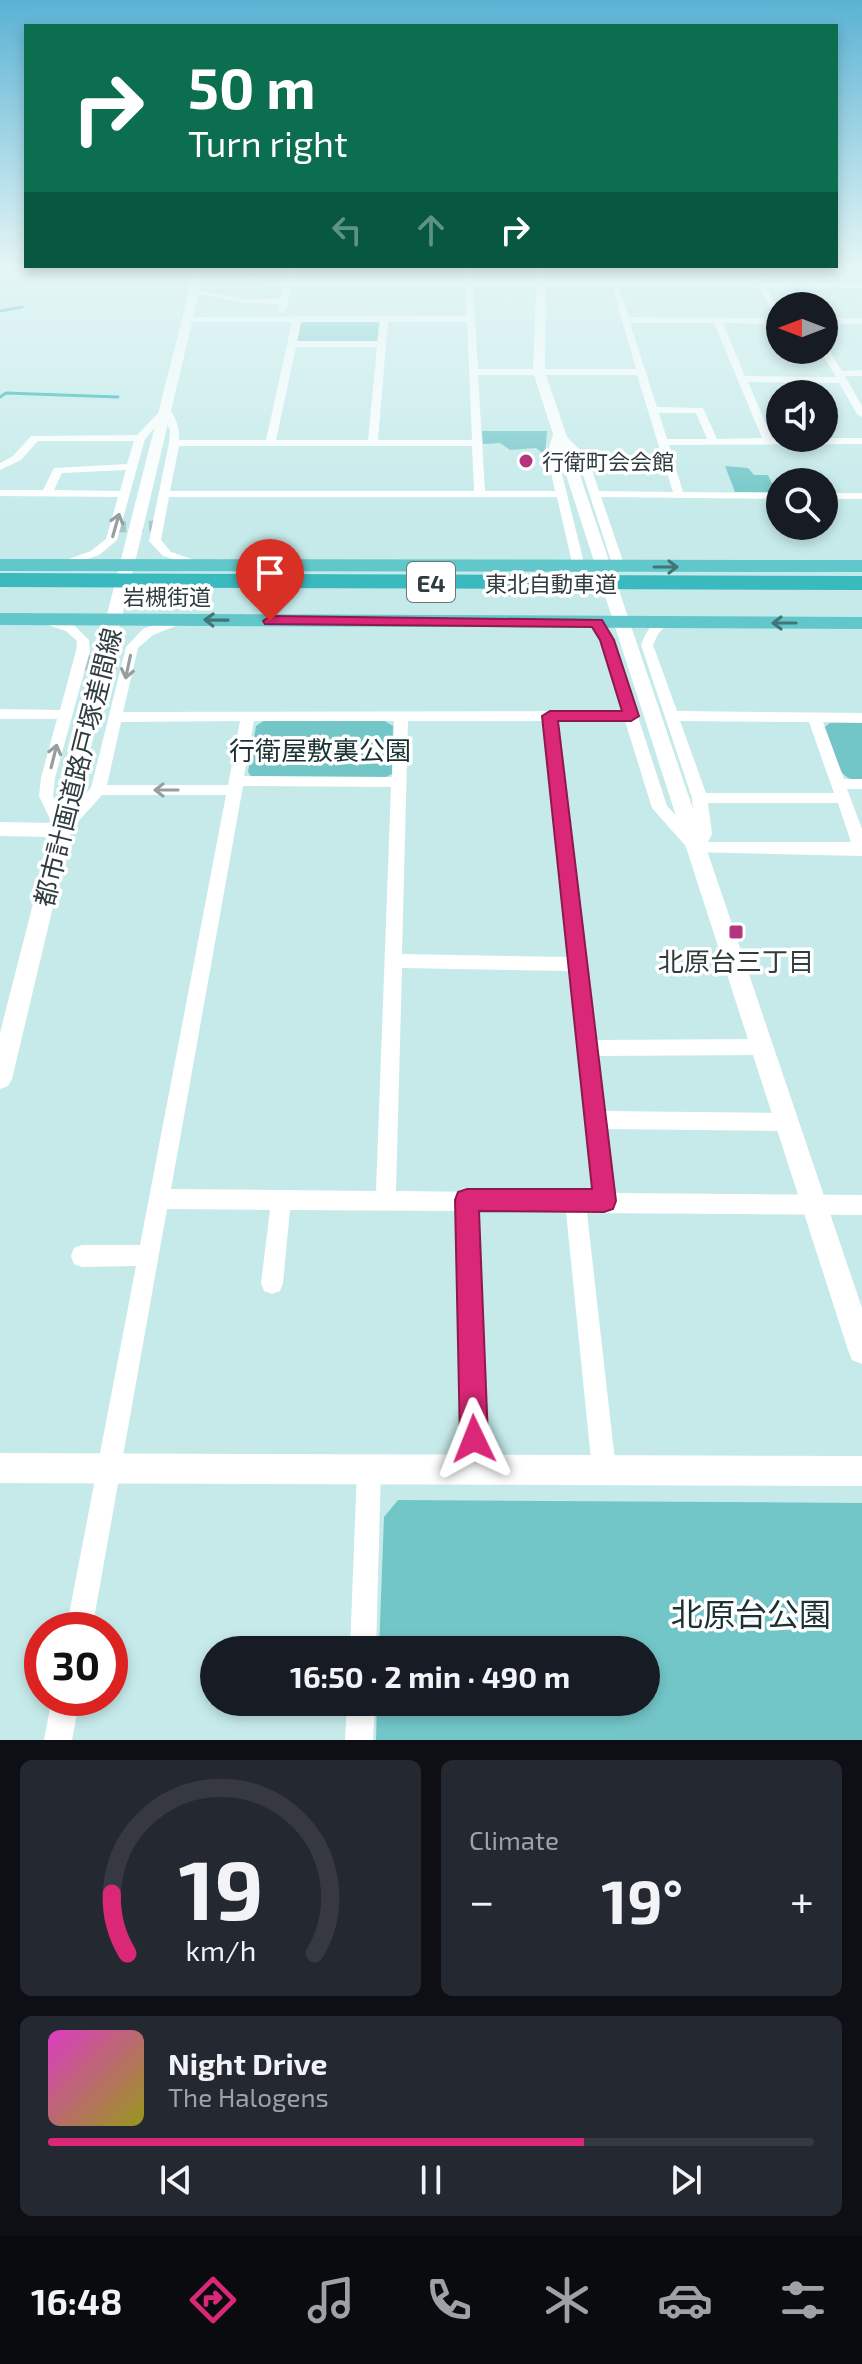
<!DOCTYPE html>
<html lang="en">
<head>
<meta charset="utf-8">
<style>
	:root { --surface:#171b24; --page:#242831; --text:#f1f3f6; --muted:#9ea1a6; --line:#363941; --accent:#db2777 }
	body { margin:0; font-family:"Exo 2","Noto Sans JP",sans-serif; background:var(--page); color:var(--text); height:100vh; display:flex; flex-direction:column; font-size:30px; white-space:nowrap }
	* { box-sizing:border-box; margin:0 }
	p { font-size:26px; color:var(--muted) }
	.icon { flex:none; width:44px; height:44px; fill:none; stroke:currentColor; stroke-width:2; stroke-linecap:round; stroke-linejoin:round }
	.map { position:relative; height:1740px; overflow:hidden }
	.side { display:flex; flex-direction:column; gap:20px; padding:20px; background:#0d0f14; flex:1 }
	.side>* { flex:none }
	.top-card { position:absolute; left:24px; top:24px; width:814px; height:244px; border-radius:0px; box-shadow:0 4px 12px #0003; background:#0b6e4f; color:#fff; overflow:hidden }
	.needle { width:52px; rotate:270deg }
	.controls { position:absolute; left:766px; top:292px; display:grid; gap:16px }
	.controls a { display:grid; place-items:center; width:72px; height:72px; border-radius:50%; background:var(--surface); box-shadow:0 4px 12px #0003; font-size:40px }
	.speed { position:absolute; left:24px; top:1612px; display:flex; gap:16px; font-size:40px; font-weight:700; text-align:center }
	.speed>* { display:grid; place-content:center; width:104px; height:104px; border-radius:50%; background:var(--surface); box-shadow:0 4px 12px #0003; line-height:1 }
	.speed .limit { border:12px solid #d22; background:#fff; color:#111 }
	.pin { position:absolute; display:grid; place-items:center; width:68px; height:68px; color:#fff; margin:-82px -34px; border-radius:50% 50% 50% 0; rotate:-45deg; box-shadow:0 0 8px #0007 }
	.pin .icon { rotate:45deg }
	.me { position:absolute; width:88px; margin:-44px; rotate:358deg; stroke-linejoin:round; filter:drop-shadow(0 0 6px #0008) }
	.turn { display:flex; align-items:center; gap:28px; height:168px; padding:0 32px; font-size:36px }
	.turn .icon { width:104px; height:104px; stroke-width:2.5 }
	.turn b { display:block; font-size:56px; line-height:68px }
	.lanes { display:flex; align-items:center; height:76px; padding:0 32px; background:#0003; justify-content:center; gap:40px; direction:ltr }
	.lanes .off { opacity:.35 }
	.big { font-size:60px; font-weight:700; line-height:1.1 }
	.side .card { flex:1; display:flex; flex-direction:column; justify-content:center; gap:12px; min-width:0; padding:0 28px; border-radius:12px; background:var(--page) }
	.side .dial { align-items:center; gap:0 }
	.dial svg { height:208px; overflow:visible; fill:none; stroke:var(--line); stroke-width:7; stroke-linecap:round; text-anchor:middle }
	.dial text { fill:var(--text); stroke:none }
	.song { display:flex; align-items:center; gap:24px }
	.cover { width:96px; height:96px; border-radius:12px; background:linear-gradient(135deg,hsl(310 70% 55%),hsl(60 70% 35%)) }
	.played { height:8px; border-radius:4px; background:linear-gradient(90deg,var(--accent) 70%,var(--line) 70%) }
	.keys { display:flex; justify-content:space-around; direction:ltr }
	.heat { display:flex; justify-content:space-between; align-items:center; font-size:44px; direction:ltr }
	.side .tiles { flex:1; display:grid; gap:20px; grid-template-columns:1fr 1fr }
	.card:last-child { grid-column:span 2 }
	.trip { position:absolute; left:200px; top:1636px; width:460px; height:80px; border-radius:40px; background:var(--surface); box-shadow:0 4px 12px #0003; font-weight:700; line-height:80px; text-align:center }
	.menu { display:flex; height:128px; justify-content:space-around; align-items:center; background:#090b0e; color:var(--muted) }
	.menu .icon { width:56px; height:56px }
	.menu .on { color:var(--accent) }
	.menu b { font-size:36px; color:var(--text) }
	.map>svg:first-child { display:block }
	.green { fill:#73c6c8 }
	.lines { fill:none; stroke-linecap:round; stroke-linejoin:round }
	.stream { stroke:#22afb4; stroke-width:3 }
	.minor-tunnel-far1 { stroke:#a8c7c8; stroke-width:11; stroke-dasharray:11 6; stroke-linecap:butt }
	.minor-tunnel { stroke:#a8c7c8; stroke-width:15; stroke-dasharray:15 7; stroke-linecap:butt }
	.minor { fill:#fff; fill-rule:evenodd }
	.tertiary { fill:#fff; fill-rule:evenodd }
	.trunk { fill:#62c7cb; fill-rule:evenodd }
	.motorway { fill:#3ab9be; fill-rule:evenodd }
	.oneway { stroke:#979e9e }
	.oneway2 { stroke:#437476 }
	.route { fill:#db2777; stroke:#8e194d; stroke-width:2 }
	.poi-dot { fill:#b43480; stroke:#fff; stroke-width:3 }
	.labels { text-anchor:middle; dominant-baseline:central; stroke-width:7; stroke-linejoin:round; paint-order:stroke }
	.far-poi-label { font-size:22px; fill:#2f3d3e; stroke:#fff; text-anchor:start }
	.far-street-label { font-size:22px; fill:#2f3d3e; stroke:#fff }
	.shield { fill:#fff; stroke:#6d7778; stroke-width:2 }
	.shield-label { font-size:24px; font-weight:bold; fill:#2f3d3e }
	.park-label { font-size:26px; fill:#1b3232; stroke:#fff }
	.street-label { font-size:26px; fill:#2f3d3e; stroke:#fff }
	.poi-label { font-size:26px; fill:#2f3d3e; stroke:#fff }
	.near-park-label { font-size:32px; fill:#1b3232; stroke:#fff }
</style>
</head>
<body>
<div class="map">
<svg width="862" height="1740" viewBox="0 0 862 1740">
	<rect width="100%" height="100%" fill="#c6eaea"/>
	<g class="green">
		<polygon points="308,321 373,321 379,323 377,342 297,342 301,323"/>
		<polygon points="482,431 547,431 545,455 536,448 510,450 500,443 483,444"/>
		<polygon points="725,466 748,468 754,475 768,475 775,490 780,492 735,492"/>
		<polygon points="265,720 383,720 393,726 392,774 384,778 253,779 248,772 256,726"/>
		<path d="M862 722V781C834 781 832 751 823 728L830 723Z"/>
		<polygon points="398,1500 862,1503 862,1740 376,1740 377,1702 646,1702 646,1650 379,1650 384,1517"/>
	</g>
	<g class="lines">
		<g class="stream">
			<polyline points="0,311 22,307"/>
			<polyline points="0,397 6,393 118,397"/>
		</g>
		<polyline class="minor-tunnel-far1" points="115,527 158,526"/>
		<polyline class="minor-tunnel" points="80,663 129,661"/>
		<g class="minor">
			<polygon points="288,268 296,268 286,310 282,313 278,310 279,304 245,303 190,292 194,290 245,299 280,299"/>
			<path d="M464 268H472L478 369H636L611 282 618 284 629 317 775 318 758 286H753L743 268H751L759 282 765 284 780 312V324L723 323 745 376 836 377 820 350H824V346L827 347 842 371 862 370V376H845L862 406V417L857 414 839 383 748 382 772 438H862V444L669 445 683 492 780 493V499L601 497 625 567 619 571 613 567 578 459 561 441 557 454 585 567 579 571 573 567 557 497H169L161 540 171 552 206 564 200 568 163 556 149 541 169 443 170 430 164 417 145 439 117 540 99 555 61 568 55 564 91 551 106 539 118 497 0 496V490H43L54 468 127 464 134 441H38L21 460 0 470V463L13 456 31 436 137 435 165 406C175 412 180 428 179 440H266L292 322H188L184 319 185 317 466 316ZM301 322H380L378 341H297ZM388 322H467L472 440H378ZM630 323H714L762 438 717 439 703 408 657 407ZM296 347H377L368 440H276ZM478 375H637L673 492 599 491 588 458 559 429 554 432 547 454 555 491H485ZM659 413H696L707 439H667ZM179 446H472L474 491H170ZM126 470 120 491 54 490 62 473Z"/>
			<rect x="824" y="318" width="38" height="6"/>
			<rect x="824" y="493" width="38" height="6"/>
			<path d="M43 615 74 625 89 640 90 651 55 778 53 796 64 818 91 788 126 647 143 629 179 616 183 617V623L153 635 138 648 123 712 623 711 601 640 591 623 593 620H601L613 640 667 806 695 836 692 798 641 645C645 634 651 622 663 618L669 622 658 634 653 645 677 711 862 713V723L823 722 844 779H862V789H847L862 829V856L691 852 652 808 625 721H558L595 1040 762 1039 769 1041 771 1047 769 1053 762 1055 597 1056 604 1111 787 1113 794 1116 797 1122 794 1128 787 1131 606 1129 613 1193 862 1195V1215L587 1213 616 1470 613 1479 604 1482 595 1479 592 1470 566 1212H478L487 1469 484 1478 475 1481 466 1478 463 1469 457 1211 290 1210 283 1283 280 1291 272 1294 264 1291 261 1283 270 1210 167 1209 92 1630H66L136 1266 82 1267 74 1264 71 1256 74 1248 82 1245H140L226 795H102L67 834H57L39 796 41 778 57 719H0V709L60 710 76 651 77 641 66 631 39 622V616ZM240 721 228 785H107L121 722ZM254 721H394L392 777 244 776ZM408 721H544L568 957 402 954ZM680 721 809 722 834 793H706ZM243 786 391 787 376 1191 171 1189ZM708 803H838L851 842H708L712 834ZM402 968 570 971 593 1193 575 1190 569 1193 396 1191Z"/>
			<polygon points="369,1457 378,1460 381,1469 376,1650 350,1650 357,1469 360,1460"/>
			<polygon points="52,1698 80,1698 72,1740 44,1740"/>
			<polygon points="347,1702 375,1702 373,1740 345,1740"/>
		</g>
		<g class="tertiary">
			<polygon points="195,268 205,268 12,1079 8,1086 0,1089 0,1033 50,837 0,836 0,822 54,823"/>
			<polygon points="536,268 546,268 546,281 862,282 862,288 546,287 545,372 862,1308 862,1364 852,1360 848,1350 533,372 536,287 267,286 262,283 267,280 536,281"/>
			<polygon points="0,1453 862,1456 862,1486 0,1483"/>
		</g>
		<g class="trunk">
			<polygon points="0,559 862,560 862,572 0,571"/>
			<polygon points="0,613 862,617 862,629 0,625"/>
		</g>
		<polygon class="motorway" points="0,573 862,576 862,590 0,587"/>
	</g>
	<defs><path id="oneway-shaft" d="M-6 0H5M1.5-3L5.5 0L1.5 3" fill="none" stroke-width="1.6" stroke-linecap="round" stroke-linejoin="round" transform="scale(2)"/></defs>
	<g class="oneway">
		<use href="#oneway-shaft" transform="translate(116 525) rotate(-74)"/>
		<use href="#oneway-shaft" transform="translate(128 667) rotate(102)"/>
		<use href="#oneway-shaft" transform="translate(54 756) rotate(-76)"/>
		<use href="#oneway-shaft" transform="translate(166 790) rotate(180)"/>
	</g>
	<g class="oneway2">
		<use href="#oneway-shaft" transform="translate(666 567)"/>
		<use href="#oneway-shaft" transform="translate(216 620) rotate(-179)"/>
		<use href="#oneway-shaft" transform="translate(784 623) rotate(-180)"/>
	</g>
	<linearGradient id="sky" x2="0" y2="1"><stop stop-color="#59b2d3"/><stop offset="0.52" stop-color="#e5f6f6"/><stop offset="1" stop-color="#e5f6f6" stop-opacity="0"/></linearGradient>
	<rect width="862" height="512" fill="url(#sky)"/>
	<polygon class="route" points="270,616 602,620 614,640 639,716 631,721 558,721 616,1201 613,1209 604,1212 479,1211 488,1439 484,1449 474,1453 464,1449 460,1439 455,1200 458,1192 467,1189 592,1189 542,716 550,711 622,711 600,640 592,627 265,624 263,621"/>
	<g class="poi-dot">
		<circle cx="526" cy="461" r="8"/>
		<rect x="728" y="924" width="16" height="16" rx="4"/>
	</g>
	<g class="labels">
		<g class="far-poi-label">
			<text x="542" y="461">行衛町会会館</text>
		</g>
		<g class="far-street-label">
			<text x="551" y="583">東北自動車道</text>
			<text x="167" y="596">岩槻街道</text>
		</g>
		<rect class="shield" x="407" y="562" width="48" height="40" rx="6"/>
		<g class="shield-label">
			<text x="431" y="582">E4</text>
		</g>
		<g class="park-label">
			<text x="320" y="749">行衛屋敷裏公園</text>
		</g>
		<g class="street-label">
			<text transform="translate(77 767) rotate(-76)">都市計画道路戸塚差間線</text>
		</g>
		<g class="poi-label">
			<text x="736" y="960">北原台三丁目</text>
		</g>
		<g class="near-park-label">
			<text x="751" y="1613">北原台公園</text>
		</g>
	</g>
</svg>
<div class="controls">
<a><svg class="needle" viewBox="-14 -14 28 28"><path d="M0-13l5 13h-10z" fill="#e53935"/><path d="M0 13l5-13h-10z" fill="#9ea1a6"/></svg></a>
<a><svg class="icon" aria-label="sound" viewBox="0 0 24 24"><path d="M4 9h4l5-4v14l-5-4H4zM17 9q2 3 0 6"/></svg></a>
<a><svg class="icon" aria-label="search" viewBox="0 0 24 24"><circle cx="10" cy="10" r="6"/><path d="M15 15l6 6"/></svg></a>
</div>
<div class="speed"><div class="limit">30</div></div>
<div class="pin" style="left:270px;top:621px;background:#d93025"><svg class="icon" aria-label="arrive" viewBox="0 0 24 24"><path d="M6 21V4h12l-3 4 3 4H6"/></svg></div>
<svg class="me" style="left:474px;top:1439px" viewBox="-20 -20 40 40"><path d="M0-17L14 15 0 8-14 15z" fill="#db2777" stroke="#fff" stroke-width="4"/></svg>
<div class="trip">16:50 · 2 min · 490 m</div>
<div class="top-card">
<div class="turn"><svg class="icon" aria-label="right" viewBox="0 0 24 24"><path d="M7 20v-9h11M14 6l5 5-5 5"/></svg><div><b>50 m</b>Turn right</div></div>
<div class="lanes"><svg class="icon off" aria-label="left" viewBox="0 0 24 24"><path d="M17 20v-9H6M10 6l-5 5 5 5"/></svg><svg class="icon off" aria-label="ahead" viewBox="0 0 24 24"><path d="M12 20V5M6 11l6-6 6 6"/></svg><svg class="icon" aria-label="right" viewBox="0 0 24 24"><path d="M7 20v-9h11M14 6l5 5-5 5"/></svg></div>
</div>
</div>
<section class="side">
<div class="tiles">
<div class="card dial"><svg viewBox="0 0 100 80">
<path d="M14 69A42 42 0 1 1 86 69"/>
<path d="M14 69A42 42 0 0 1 8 46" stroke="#db2777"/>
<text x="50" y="56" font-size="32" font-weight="700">19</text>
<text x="50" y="72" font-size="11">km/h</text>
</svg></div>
<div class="card"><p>Climate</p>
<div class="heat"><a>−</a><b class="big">19°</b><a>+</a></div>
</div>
<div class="card">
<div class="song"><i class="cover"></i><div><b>Night Drive</b><p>The Halogens</p></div></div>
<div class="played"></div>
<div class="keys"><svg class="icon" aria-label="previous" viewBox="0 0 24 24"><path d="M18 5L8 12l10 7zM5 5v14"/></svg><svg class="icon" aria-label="pause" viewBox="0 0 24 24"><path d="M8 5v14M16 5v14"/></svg><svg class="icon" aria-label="next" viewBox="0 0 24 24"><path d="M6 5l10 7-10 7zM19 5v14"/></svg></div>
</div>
</div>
</section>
<nav class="menu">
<b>16:48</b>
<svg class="icon on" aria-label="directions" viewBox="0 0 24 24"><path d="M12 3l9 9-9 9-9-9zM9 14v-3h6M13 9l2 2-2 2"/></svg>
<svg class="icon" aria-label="music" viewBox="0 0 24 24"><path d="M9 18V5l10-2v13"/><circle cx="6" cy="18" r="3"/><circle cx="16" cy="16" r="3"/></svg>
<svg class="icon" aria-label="phone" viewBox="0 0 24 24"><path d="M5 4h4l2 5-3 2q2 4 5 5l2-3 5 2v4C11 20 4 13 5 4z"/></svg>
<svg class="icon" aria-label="climate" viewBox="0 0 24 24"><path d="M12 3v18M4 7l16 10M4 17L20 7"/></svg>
<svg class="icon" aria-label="car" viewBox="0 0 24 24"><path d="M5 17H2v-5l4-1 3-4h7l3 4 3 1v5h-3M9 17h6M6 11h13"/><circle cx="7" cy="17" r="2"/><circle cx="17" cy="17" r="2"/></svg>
<svg class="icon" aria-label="filters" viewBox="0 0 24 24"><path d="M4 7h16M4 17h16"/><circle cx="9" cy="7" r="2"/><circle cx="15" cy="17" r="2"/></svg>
</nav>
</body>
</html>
